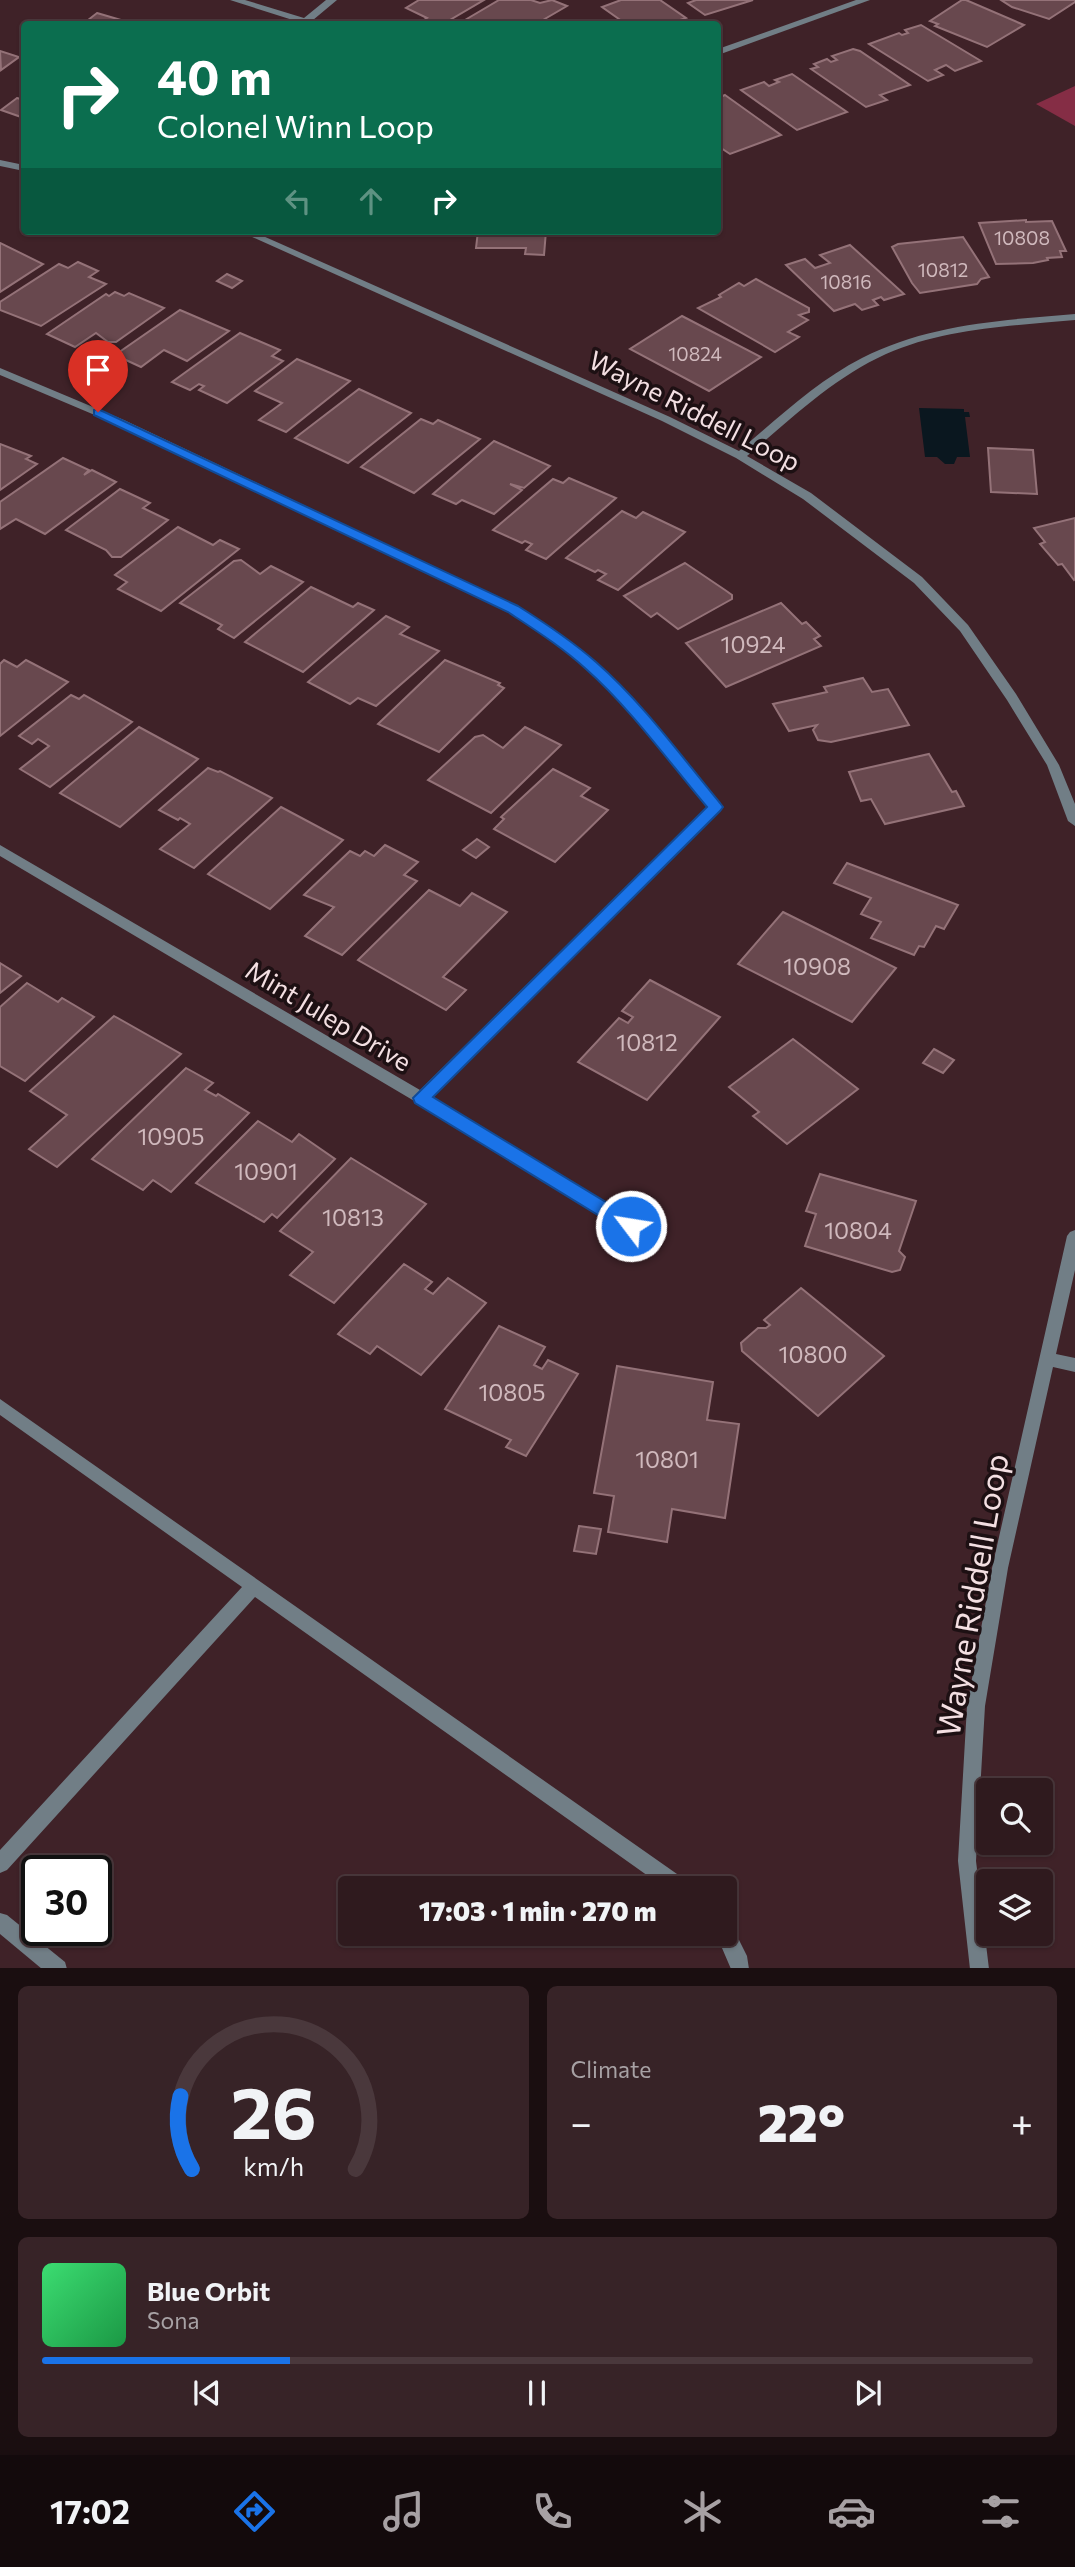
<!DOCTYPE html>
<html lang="en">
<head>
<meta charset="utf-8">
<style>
	:root { --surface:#2f1a1e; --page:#372327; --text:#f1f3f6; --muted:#a7a1a4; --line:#4a383c; --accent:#1a73e8 }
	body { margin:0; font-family:Commissioner,sans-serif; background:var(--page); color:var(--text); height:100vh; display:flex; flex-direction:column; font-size:26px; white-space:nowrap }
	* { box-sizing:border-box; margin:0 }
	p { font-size:23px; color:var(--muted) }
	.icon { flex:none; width:38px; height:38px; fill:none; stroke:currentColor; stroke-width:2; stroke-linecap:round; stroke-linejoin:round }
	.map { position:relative; height:1968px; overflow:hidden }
	.sheet { display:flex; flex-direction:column; gap:18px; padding:18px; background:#1a0e10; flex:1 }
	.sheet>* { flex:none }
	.hud { position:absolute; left:21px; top:21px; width:700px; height:214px; border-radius:7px; box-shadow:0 2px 5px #0004,0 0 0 2px var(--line); background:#0b6e4f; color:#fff; overflow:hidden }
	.fabs { position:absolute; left:976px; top:1778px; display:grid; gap:14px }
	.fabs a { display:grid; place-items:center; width:77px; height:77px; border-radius:7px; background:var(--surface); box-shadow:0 2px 5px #0004,0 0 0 2px var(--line); font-size:35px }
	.speed { position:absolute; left:21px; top:1855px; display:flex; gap:14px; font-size:35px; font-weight:700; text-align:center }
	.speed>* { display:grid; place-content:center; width:91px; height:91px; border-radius:50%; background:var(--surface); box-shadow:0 2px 5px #0004,0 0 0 2px var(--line); line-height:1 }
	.speed .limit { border:4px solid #111; border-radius:10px; background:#fff; color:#111 }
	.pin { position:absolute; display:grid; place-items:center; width:60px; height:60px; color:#fff; margin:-72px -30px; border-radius:50% 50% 50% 0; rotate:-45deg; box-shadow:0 0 7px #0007 }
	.pin .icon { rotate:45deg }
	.me { position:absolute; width:77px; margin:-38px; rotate:301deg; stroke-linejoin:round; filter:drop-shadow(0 0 5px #0008) }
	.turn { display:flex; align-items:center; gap:24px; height:147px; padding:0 21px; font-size:32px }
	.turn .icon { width:91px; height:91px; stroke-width:2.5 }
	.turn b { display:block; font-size:49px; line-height:60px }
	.lanes { display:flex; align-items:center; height:66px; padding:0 21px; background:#0003; justify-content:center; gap:35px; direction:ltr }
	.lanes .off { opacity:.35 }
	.big { font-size:52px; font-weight:800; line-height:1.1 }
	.sheet .widget { flex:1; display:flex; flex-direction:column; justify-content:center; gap:10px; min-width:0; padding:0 24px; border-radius:10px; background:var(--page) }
	.sheet .dial { align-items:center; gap:0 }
	.dial svg { height:182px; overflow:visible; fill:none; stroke:var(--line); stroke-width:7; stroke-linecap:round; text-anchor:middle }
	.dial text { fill:var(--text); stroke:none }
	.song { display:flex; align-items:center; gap:21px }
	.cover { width:84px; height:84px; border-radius:10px; background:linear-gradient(135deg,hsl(140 70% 55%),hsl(140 70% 35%)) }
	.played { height:7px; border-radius:4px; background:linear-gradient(90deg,var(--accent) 25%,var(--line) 25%) }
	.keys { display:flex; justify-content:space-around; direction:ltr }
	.heat { display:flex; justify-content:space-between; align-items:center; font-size:38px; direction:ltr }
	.sheet .tiles { flex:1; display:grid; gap:18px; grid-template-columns:1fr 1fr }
	.widget:last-child { grid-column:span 2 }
	.trip { position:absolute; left:338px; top:1876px; width:399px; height:70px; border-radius:7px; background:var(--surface); box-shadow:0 2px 5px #0004,0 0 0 2px var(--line); font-weight:800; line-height:70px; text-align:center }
	.tabs { display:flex; height:112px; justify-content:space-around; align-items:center; background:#130a0c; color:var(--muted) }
	.tabs .icon { width:49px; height:49px }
	.tabs .active { color:var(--accent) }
	.tabs b { font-size:32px; color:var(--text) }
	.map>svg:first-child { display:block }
	.forest { fill:#852d45 }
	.water { fill:#0a171f }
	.building { fill:#68484e; stroke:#947278; stroke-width:2 }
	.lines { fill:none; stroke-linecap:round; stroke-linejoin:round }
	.service { fill:#717e86; fill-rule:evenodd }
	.minor { fill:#717e86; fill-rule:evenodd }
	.route { fill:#1a73e8; stroke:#114b97; stroke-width:2 }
	.labels { text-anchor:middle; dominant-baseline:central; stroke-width:7; stroke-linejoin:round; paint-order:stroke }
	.far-number-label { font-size:19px; fill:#d0b9bd }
	.number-label { font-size:23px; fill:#d0b9bd }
	.street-label { font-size:26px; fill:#f3dfe2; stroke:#1d1013 }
	.near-street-label { font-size:32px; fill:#f3dfe2; stroke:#1d1013 }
</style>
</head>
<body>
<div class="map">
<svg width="1075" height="1969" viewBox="0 0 1075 1969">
	<rect width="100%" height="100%" fill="#3f2228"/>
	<polygon class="forest" points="1075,86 1075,126 1036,104"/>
	<polygon class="water" points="919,408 964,409 964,412 969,412 970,417 965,417 970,457 957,457 954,464 945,464 937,457 925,457"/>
	<g class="building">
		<polygon points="419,0 484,0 443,24 421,22 427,18 406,8"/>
		<polygon points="499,0 531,0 540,3 552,0 567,6 536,24 460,23"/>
		<polygon points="621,0 660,0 686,18 668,24 626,24 602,7"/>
		<polygon points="696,0 753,0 705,15 688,3"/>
		<polygon points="962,0 966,0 1024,25 987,47 935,26 938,24 930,21"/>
		<polygon points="1001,0 1075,0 1075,2 1049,19 1012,7"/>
		<polygon points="97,13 121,20 119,22 132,24 83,24"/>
		<polygon points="921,25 981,61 955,71 946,65 935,70 943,75 928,81 869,44 899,33 902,35 908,33 905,30"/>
		<polygon points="853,49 860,51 910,85 880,95 887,100 866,107 811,69 818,67 814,64 827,59 831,62 837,60 832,56"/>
		<polygon points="0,51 19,57 1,70"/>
		<polygon points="792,74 847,112 797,130 741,90 764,82 769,86 779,82 775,80"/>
		<polygon points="725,95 781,135 730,154 718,146 718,98"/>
		<polygon points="17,98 24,100 24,118 1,110"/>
		<polygon points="1026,220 1026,222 1052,221 1066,251 1060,251 1062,257 1047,258 1048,260 1033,263 996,264 979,223"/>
		<polygon points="478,231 546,231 544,255 525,254 526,248 476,248"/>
		<polygon points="963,237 989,277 981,279 977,284 920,293 912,283 892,247 898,244"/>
		<polygon points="0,243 43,264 0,292"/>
		<polygon points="850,245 904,294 884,300 881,297 873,300 878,305 862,310 855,304 834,311 786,265 805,259 815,268 830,263 820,255"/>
		<polygon points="78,262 98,271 89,277 106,284 41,326 0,310 0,302 59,264 68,268"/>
		<polygon points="227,274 242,281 232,288 217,281"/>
		<polygon points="756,279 809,308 809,312 799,315 808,320 788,332 799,337 775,352 698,308 721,297 719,295 739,283 744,286"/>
		<polygon points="115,292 124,296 129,293 164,308 116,342 108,342 96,333 75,347 47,334 106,294 109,296"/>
		<polygon points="180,310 229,331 187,361 164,350 141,367 115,355"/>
		<polygon points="682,316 761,357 709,391 630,349"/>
		<polygon points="240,333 280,350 272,356 283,361 227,403 199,390 204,386 199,384 190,390 172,382"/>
		<polygon points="297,359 350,381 286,432 259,420 282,403 255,391"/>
		<polygon points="359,389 411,413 348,463 295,438"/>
		<polygon points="421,419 433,424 438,420 480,439 414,493 361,467"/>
		<polygon points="494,441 550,466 524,488 510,484 522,490 494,514 462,500 456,504 433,494"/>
		<polygon points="0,444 31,456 26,459 37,464 0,490"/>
		<polygon points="988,448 1033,450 1037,494 991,492"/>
		<polygon points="63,458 89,470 84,475 92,470 116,482 45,534 16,519 0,529 0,502"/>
		<polygon points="569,478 616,498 546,559 526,550 532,544 525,541 522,543 493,530 553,479 563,483"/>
		<polygon points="120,489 150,503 143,508 168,520 121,557 112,557 106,550 66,530"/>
		<polygon points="622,511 636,518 643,512 685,532 618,590 598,580 606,574 598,570 595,572 566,558"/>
		<polygon points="1075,518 1075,579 1074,580 1062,564 1058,565 1040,544 1045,542 1034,528"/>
		<polygon points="178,527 213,545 220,540 239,549 161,611 118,589 127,582 115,575"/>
		<polygon points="241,560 260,574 271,566 303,582 234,638 218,629 222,625 180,603 234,561"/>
		<polygon points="685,563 725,590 732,595 732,599 678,629 657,613 651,617 624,596"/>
		<polygon points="311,587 353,607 358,603 374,610 303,672 245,642"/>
		<polygon points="781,603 802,624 806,622 820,636 814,639 821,646 726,687 686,643"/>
		<polygon points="386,616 409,627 400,634 439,651 376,706 358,698 350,704 308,682"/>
		<polygon points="4,660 17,667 26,660 68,682 0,736 0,664"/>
		<polygon points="445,660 500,683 498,685 504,688 439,752 378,724"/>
		<polygon points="863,678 872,692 888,689 909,725 831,742 818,740 813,730 817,725 789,731 773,704 827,692 824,687"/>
		<polygon points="71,695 79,699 84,695 132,722 50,787 20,769 49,746 38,739 32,744 19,736"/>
		<polygon points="139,727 198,759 120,827 60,793"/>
		<polygon points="525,727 561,745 491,813 428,780 475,737 483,735 503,748"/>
		<polygon points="929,754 952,792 956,791 964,806 885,824 871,799 861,801 849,772"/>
		<polygon points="208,768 218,772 220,771 272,798 194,868 160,849 190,824 180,818 178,820 159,810"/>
		<polygon points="553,769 590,788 581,796 608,810 555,862 494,829 504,819 501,817"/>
		<polygon points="281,807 343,840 270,909 208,874"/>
		<polygon points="477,839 489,847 476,858 463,850"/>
		<polygon points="385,845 418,862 404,875 417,881 342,955 305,936 334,907 304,895 350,851 360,856 365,851 374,856"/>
		<polygon points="847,863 958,905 944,929 936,926 924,947 919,946 914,955 871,938 881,922 861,914 871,898 834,883"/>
		<polygon points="429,890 460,906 472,893 507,912 443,977 466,990 446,1010 358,960"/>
		<polygon points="783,912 896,968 852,1022 738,964"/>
		<polygon points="0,963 21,976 0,993"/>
		<polygon points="650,980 720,1017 647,1100 578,1062 619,1018 628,1023 633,1017 622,1011"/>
		<polygon points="27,983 58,1002 62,998 94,1017 25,1081 0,1066 0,1007"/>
		<polygon points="114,1016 181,1054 57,1167 29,1149 67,1115 30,1091"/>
		<polygon points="793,1039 858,1089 787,1144 753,1116 759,1112 729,1087"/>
		<polygon points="934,1049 954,1060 943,1073 923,1063"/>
		<polygon points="186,1068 213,1083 205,1090 216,1096 218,1094 249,1113 171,1192 153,1180 143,1190 92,1159"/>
		<polygon points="258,1121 292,1142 299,1134 335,1159 277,1218 272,1214 264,1222 196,1183"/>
		<polygon points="351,1158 426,1204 334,1303 290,1275 313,1252 280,1231"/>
		<polygon points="820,1174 916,1201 899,1251 905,1257 900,1270 892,1272 805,1246 816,1214 806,1211"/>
		<polygon points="404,1264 432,1282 425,1289 433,1294 448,1278 486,1303 421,1375 377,1346 370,1354 338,1334"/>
		<polygon points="801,1288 884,1356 818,1416 742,1351 741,1343 758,1328 766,1328 770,1325 764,1320"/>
		<polygon points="499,1326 545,1347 534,1365 542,1369 548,1360 578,1374 526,1456 506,1447 511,1440 445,1409"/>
		<polygon points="617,1366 713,1382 707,1420 739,1424 725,1518 672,1509 667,1542 608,1532 614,1496 594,1493"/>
		<polygon points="579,1526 601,1529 596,1554 574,1551"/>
	</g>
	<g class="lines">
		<g class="service">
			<polygon points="0,1399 687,1881 689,1888 665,1888 255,1597 7,1870 0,1873 0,1850 242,1587 0,1415"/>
			<polygon points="0,1913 7,1915 65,1962 67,1969 42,1969 0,1934"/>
			<polygon points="724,1922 731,1924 747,1956 749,1969 731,1969 716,1934 724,1934"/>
		</g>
		<g class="minor">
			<polygon points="230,0 245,0 304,18 326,0 337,0 313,20 320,24 298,24 299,22"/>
			<polygon points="856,0 870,0 718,55 718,49"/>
			<polygon points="0,160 24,165 24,171 0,166"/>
			<path d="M239 231H252L670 417 739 451C778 418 817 381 862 358 928 324 1003 320 1075 314V320C1011 326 945 328 886 354 833 378 791 419 747 456L811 493 922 577 968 625 1016 694 1059 765 1075 804V826L1068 821 1047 765 1007 700 960 631 914 583 803 499 736 458 662 421Z"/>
			<path d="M0 368 124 420 517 606C550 628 582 650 611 678 651 716 684 761 720 804L722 807 720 810 431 1097 636 1222 639 1226 636 1230 631 1232 626 1230 416 1102 0 856V845L420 1090 707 807C673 765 641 721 603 684 574 656 542 634 509 612L116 424 0 375Z"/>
			<polygon points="1075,1230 1075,1270 1056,1354 1075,1358 1075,1372 1053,1367 1008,1568 985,1706 976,1861 989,1969 970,1969 958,1861 967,1706 992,1568 1067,1236 1070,1232"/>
		</g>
	</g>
	<path class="route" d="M98 409 518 606C545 623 572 641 596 662 643 703 681 756 720 803L723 807 720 811 433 1097 637 1221 639 1226 637 1231H624L415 1103 413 1098 707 807C668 761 631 709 586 669 562 647 535 630 508 612L94 415V410Z"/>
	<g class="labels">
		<g class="far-number-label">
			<text x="1022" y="237">10808</text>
			<text x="943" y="269">10812</text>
			<text x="846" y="281">10816</text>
			<text x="695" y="353">10824</text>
		</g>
		<g class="number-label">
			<text x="753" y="644">10924</text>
			<text x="817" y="966">10908</text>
			<text x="647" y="1042">10812</text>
			<text x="171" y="1136">10905</text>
			<text x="266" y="1171">10901</text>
			<text x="353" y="1217">10813</text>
			<text x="858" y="1230">10804</text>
			<text x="813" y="1354">10800</text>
			<text x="512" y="1392">10805</text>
			<text x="667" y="1459">10801</text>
		</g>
		<g class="street-label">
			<text transform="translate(695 410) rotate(27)">Wayne Riddell Loop</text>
			<text transform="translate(329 1015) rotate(31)">Mint Julep Drive</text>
		</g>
		<g class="near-street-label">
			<text transform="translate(971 1595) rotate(-80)">Wayne Riddell Loop</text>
		</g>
	</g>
</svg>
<div class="fabs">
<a><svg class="icon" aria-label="search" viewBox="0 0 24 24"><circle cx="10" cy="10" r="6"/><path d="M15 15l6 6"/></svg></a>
<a><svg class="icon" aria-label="layers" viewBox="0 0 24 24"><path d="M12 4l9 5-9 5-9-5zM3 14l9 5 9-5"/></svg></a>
</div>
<div class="speed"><div class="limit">30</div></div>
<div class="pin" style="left:98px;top:412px;background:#d93025"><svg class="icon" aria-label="arrive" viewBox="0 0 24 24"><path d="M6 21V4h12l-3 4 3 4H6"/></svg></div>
<svg class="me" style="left:631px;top:1226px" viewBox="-20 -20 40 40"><circle r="17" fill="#1a73e8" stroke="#fff" stroke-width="3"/><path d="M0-11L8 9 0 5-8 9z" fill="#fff"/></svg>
<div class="trip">17:03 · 1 min · 270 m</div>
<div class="hud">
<div class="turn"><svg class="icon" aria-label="right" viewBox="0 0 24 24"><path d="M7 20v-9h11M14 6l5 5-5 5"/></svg><div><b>40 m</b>Colonel Winn Loop</div></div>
<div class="lanes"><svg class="icon off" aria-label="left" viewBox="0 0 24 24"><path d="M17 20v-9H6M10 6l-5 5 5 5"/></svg><svg class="icon off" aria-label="ahead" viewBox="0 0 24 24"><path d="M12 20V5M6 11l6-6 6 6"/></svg><svg class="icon" aria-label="right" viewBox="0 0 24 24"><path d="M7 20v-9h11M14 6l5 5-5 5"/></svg></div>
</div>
</div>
<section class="sheet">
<div class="tiles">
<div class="widget dial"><svg viewBox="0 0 100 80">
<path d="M14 69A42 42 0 1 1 86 69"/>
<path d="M14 69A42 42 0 0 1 9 37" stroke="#1a73e8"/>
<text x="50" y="56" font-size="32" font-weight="700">26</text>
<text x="50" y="72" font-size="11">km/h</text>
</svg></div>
<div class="widget"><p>Climate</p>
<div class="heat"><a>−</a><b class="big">22°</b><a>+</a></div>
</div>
<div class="widget">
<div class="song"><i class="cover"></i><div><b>Blue Orbit</b><p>Sona</p></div></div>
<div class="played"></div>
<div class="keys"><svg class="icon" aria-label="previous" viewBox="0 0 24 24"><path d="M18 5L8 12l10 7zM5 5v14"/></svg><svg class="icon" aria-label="pause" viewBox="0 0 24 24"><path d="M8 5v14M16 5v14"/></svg><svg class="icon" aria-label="next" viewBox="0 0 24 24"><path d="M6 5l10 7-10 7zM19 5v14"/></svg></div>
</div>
</div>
</section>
<nav class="tabs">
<b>17:02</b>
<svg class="icon active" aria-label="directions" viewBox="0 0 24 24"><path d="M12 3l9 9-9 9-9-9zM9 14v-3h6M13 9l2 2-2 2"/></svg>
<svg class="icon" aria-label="music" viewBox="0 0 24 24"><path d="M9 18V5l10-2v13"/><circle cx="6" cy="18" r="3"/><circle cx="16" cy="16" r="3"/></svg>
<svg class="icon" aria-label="phone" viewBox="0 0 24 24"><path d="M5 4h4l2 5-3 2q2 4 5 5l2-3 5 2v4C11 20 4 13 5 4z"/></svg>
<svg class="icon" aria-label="climate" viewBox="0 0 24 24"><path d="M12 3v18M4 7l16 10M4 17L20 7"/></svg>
<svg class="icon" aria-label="car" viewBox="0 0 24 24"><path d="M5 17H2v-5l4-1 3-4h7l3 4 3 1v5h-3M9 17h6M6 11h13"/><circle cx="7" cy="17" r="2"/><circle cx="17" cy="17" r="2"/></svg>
<svg class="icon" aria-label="filters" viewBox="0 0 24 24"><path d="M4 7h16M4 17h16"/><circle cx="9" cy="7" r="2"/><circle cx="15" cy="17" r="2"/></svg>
</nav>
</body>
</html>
